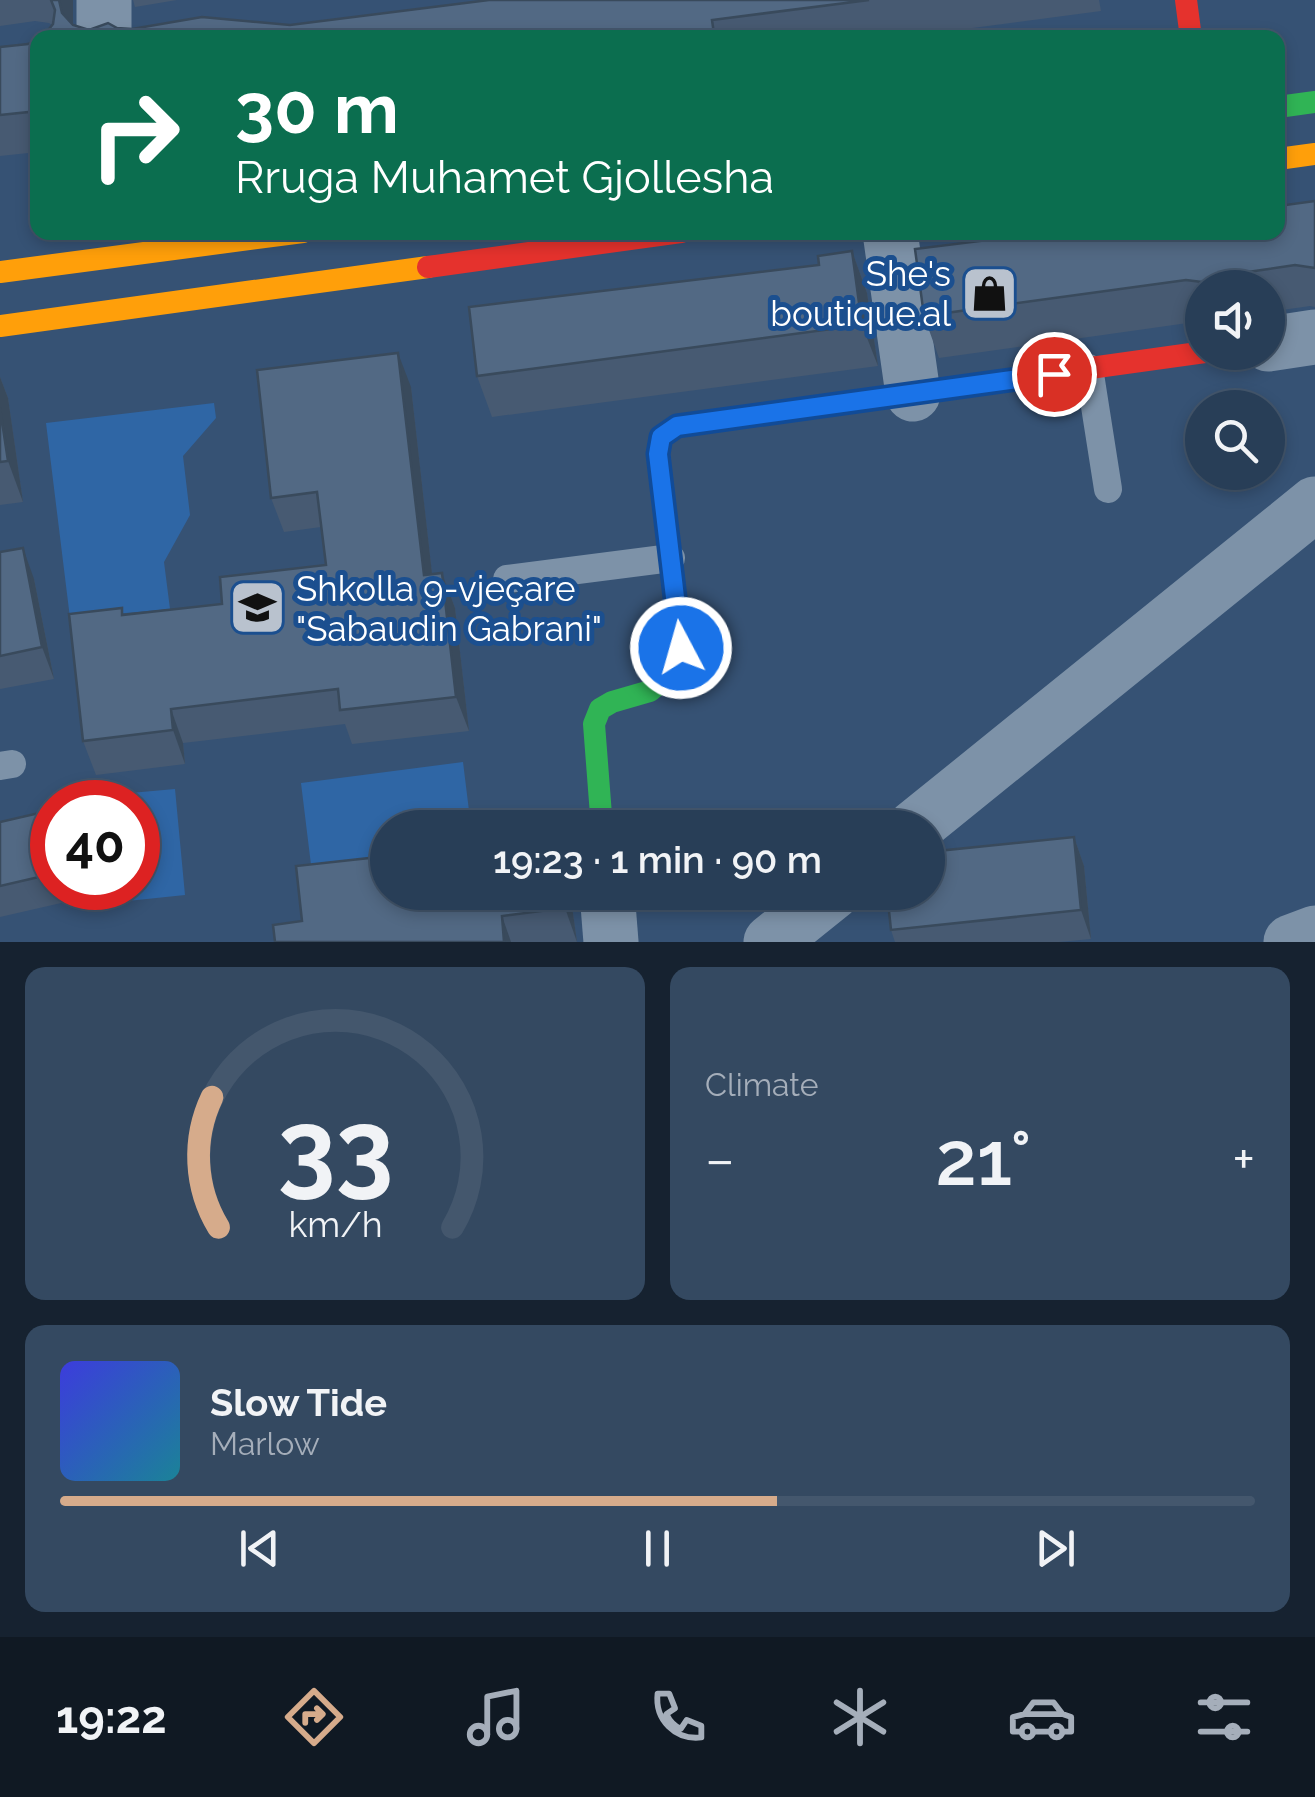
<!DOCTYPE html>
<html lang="en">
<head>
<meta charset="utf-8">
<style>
	:root { --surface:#283e57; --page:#344961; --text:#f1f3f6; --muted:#a5aeba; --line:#44576d; --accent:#d6ab8b }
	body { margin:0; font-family:Raleway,sans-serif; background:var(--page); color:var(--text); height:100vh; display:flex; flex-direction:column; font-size:38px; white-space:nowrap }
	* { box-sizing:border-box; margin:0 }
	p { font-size:32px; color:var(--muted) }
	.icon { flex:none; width:55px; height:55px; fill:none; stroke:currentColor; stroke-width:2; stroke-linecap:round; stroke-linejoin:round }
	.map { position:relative; height:942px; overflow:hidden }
	.panel { display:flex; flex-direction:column; gap:25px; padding:25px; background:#162230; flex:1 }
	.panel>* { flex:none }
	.top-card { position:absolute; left:30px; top:30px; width:1255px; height:210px; border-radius:20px; box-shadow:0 5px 15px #0003,0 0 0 2px var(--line); background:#0b6e4f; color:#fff; overflow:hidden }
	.buttons { position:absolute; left:1185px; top:270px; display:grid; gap:20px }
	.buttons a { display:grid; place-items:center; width:100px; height:100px; border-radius:50%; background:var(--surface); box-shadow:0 5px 15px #0003,0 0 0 2px var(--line); font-size:50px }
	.speed { position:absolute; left:30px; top:780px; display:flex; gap:20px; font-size:50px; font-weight:700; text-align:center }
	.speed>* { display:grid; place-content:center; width:130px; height:130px; border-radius:50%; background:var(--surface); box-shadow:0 5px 15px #0003,0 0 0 2px var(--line); line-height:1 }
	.speed .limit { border:15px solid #d22; background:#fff; color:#111 }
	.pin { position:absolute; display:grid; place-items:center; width:85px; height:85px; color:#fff; margin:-42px; border:5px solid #fff; border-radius:50%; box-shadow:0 2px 10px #0007 }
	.me { position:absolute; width:110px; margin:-55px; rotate:354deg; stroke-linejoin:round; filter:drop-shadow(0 0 8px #0008) }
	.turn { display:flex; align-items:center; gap:35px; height:210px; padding:0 40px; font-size:45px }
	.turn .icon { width:130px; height:130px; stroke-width:2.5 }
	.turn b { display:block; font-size:70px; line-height:85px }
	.big { font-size:75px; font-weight:600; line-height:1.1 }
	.panel .tile { flex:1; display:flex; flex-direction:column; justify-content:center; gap:15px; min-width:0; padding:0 35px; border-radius:20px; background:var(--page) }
	.panel .dial { align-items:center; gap:0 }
	.dial svg { height:260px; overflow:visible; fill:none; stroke:var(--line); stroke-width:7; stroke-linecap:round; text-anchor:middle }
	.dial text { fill:var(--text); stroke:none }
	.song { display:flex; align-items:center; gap:30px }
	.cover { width:120px; height:120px; border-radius:15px; background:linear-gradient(135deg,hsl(240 70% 55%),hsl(190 70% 35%)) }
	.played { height:10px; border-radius:5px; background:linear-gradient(90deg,var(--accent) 60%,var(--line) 60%) }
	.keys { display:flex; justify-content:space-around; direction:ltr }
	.heat { display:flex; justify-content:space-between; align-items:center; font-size:55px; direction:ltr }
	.panel .tiles { flex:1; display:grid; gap:25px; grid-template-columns:1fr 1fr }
	.tile:last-child { grid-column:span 2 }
	.trip { position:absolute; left:370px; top:810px; width:575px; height:100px; border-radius:50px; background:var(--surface); box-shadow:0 5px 15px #0003,0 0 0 2px var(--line); font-weight:600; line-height:100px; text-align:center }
	.menu { display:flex; height:160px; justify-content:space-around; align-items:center; background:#101923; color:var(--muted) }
	.menu .icon { width:70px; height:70px }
	.menu .current { color:var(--accent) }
	.menu b { font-size:45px; color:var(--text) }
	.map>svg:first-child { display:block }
	.green { fill:#2f66a5 }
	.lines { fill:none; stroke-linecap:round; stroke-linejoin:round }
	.lane { stroke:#7d92a8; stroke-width:28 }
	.street { stroke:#7d92a8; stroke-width:55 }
	.fast { stroke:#30b455; stroke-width:22 }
	.slow { stroke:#ff9f0a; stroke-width:22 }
	.jam { stroke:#e5322d; stroke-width:22 }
	.wall { fill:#475a72 }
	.shaded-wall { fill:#394a5c }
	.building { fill:#526984; stroke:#394a5c; stroke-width:2.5 }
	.route-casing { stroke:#114b97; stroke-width:25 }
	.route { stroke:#1a73e8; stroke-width:18 }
	.labels { text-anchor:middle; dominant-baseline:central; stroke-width:10; stroke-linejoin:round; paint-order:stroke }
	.poi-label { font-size:35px; fill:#fff; stroke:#1b4f8f; text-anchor:end }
</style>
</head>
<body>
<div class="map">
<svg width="1315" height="942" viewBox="0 0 1315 942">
	<rect width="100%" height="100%" fill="#365274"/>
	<g class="green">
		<polygon points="214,403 216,418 183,456 190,515 164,562 170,609 70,618 46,423"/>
		<polygon points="463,762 471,827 388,828 387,863 312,873 301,783"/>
		<polygon points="175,789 185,895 118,902 116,888 138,888 138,802 109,802 108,795"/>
	</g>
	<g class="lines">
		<g class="lane">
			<polyline points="1089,368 1108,489"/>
			<polyline points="507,579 671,558"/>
			<polyline points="0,766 12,764"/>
		</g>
		<g class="street">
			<polyline points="104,38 104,0"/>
			<polyline points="890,232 913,394"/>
			<polyline points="1268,344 1315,337"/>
			<polyline points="914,828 1315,504"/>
			<polyline points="607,892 611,942"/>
			<polyline points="771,942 833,892"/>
			<polyline points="1291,942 1315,933"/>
		</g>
		<g class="fast">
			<polyline points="1278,107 1315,102"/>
			<polyline points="602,828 594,724 600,709 612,702 650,691 672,672 681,649 658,454 661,437 677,426 746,416"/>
		</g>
		<g class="slow">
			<polyline points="1278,159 1315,154"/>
			<polyline points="0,272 303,232"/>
			<polyline points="0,326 428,267"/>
		</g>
		<g class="jam">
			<polyline points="1186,0 1191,38"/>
			<polyline points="428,267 681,232"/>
			<polyline points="746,416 1205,352"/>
		</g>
	</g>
	<g class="wall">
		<polygon points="0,0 73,0 73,25 89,30 290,25 489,0 1099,0 1101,11 897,38 42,38 52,25 49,23 35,21 0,26"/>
		<polygon points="133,0 177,0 135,7"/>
		<polygon points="38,39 38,152 0,156 0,47 28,44"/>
		<polygon points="1315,201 1315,307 1310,306 1268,312 1268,288 1202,288 1202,321 939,358 924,316"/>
		<polygon points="852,251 867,293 878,366 492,417 477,376 819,265"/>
		<polygon points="0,377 8,398 23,502 0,505"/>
		<polygon points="411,387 432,574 442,573 455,608 469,731 352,744 345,724 183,743 185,764 96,775 83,741 124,615 222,604 326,565 321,527 284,532 271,498"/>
		<polygon points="0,552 34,579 54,679 0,689"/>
		<polygon points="52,810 52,888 80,888 83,898 0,917 0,822"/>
		<polygon points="1074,837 1084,866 1091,939 1059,942 895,942 891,930"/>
		<polygon points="388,892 570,892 577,942 275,942 302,921"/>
	</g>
	<g class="shaded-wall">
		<polygon points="59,0 73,0 73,38 62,13"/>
		<polygon points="852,251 867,293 878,366 862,325"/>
		<polygon points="398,353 411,387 436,609 424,575"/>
		<polygon points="0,377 8,398 23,502 8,461 0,408"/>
		<polygon points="23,548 34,579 54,679 42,647"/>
		<polygon points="442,573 455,608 469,731 456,697"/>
		<polygon points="171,709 183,743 185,764 173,730"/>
		<polygon points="1074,837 1084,866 1091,939 1081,910"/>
		<polygon points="563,892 570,892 577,942 565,908"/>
		<polygon points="502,916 511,942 504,942"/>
	</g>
	<g class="building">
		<polygon points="51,0 59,0 62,13 73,25 89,30 108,23 117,28 132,29 202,17 290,25 489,0 869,0 712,20 714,34 685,38 603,38 602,34 572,38 42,38 53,24 55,10"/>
		<polygon points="38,39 38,111 0,115 0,47 28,44"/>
		<polygon points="1315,201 1315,268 1295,265 1248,272 1234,278 1202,282 1186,280 924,316 915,249 1052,232 1278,232 1278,206"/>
		<polygon points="852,251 862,325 477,376 469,307 819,265 818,256"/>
		<polygon points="398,353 424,575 442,573 456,697 340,710 338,689 171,709 173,730 83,741 69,614 122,608 122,615 222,604 220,577 326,565 317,492 271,498 257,370"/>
		<polygon points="0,408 8,461 0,462"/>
		<polygon points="23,548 42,647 0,656 0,552"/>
		<polygon points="52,810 52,874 0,886 0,822"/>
		<polygon points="1074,837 1081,910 891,930 887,892 928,892 928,852"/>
		<polygon points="388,856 388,892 563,892 565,908 502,916 504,942 275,942 273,925 302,921 296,866"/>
	</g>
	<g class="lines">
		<defs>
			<polyline id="route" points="681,648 658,454 661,437 677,426 1054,374"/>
		</defs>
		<use href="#route" class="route-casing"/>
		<use href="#route" class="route"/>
	</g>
	<defs>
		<symbol id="shop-square" viewBox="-11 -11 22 22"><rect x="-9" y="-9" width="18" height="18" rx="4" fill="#b9c2ce" stroke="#1b4f8f"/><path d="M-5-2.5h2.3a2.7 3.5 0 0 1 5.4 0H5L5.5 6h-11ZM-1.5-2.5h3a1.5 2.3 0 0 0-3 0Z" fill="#111"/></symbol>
		<symbol id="school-square" viewBox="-11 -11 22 22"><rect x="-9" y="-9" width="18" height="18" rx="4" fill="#b9c2ce" stroke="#1b4f8f"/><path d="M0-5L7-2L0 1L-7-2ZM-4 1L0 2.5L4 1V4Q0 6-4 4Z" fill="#111"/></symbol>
	</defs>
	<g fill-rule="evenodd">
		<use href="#shop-square" x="958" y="262" width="63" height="63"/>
		<use href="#school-square" x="226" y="576" width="63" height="63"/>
	</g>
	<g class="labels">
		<g class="poi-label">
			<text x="951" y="273">She's<tspan x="951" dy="40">boutique.al</tspan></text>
			<text x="296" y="588" text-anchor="start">Shkolla 9-vjeçare<tspan x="296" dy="40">"Sabaudin Gabrani"</tspan></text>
		</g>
	</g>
</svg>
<div class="buttons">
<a><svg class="icon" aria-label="sound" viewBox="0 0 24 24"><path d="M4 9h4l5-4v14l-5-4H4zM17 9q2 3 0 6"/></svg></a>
<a><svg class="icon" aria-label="search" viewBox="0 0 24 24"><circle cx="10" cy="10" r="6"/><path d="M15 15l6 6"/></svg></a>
</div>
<div class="speed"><div class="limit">40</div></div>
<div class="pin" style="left:1054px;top:374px;background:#d93025"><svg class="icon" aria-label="arrive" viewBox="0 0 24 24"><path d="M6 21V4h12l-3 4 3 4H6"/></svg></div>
<svg class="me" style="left:681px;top:648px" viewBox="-20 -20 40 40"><circle r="17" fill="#1a73e8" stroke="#fff" stroke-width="3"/><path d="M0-11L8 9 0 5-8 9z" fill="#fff"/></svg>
<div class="trip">19:23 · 1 min · 90 m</div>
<div class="top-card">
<div class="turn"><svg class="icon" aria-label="right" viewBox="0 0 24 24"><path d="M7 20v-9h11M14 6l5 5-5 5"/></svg><div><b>30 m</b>Rruga Muhamet Gjollesha</div></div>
</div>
</div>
<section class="panel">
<div class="tiles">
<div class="tile dial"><svg viewBox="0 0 100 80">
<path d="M14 69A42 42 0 1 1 86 69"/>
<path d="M14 69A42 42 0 0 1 12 29" stroke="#d6ab8b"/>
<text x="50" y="56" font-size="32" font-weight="700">33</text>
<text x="50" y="72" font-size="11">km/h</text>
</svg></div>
<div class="tile"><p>Climate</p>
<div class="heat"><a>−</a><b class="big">21°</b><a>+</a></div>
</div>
<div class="tile">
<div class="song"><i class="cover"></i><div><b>Slow Tide</b><p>Marlow</p></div></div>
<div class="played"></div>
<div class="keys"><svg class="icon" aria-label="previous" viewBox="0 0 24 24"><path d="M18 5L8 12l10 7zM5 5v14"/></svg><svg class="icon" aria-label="pause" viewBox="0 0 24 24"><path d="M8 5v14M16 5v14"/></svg><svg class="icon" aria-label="next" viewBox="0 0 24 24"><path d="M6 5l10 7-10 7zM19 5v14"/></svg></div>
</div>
</div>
</section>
<nav class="menu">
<b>19:22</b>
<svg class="icon current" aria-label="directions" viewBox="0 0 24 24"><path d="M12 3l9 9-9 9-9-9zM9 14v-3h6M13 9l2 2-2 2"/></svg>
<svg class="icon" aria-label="music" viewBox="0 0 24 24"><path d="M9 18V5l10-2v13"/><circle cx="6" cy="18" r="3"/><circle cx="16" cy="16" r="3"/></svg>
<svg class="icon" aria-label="phone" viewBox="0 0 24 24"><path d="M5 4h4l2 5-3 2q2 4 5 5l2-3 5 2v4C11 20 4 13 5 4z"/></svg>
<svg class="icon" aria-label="climate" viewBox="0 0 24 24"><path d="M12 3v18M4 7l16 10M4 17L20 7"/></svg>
<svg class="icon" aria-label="car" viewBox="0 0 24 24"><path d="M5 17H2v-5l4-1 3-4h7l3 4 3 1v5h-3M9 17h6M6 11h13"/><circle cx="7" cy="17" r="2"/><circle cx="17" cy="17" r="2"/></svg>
<svg class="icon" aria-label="filters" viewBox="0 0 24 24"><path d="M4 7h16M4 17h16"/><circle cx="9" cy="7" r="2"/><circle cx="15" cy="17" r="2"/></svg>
</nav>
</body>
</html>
